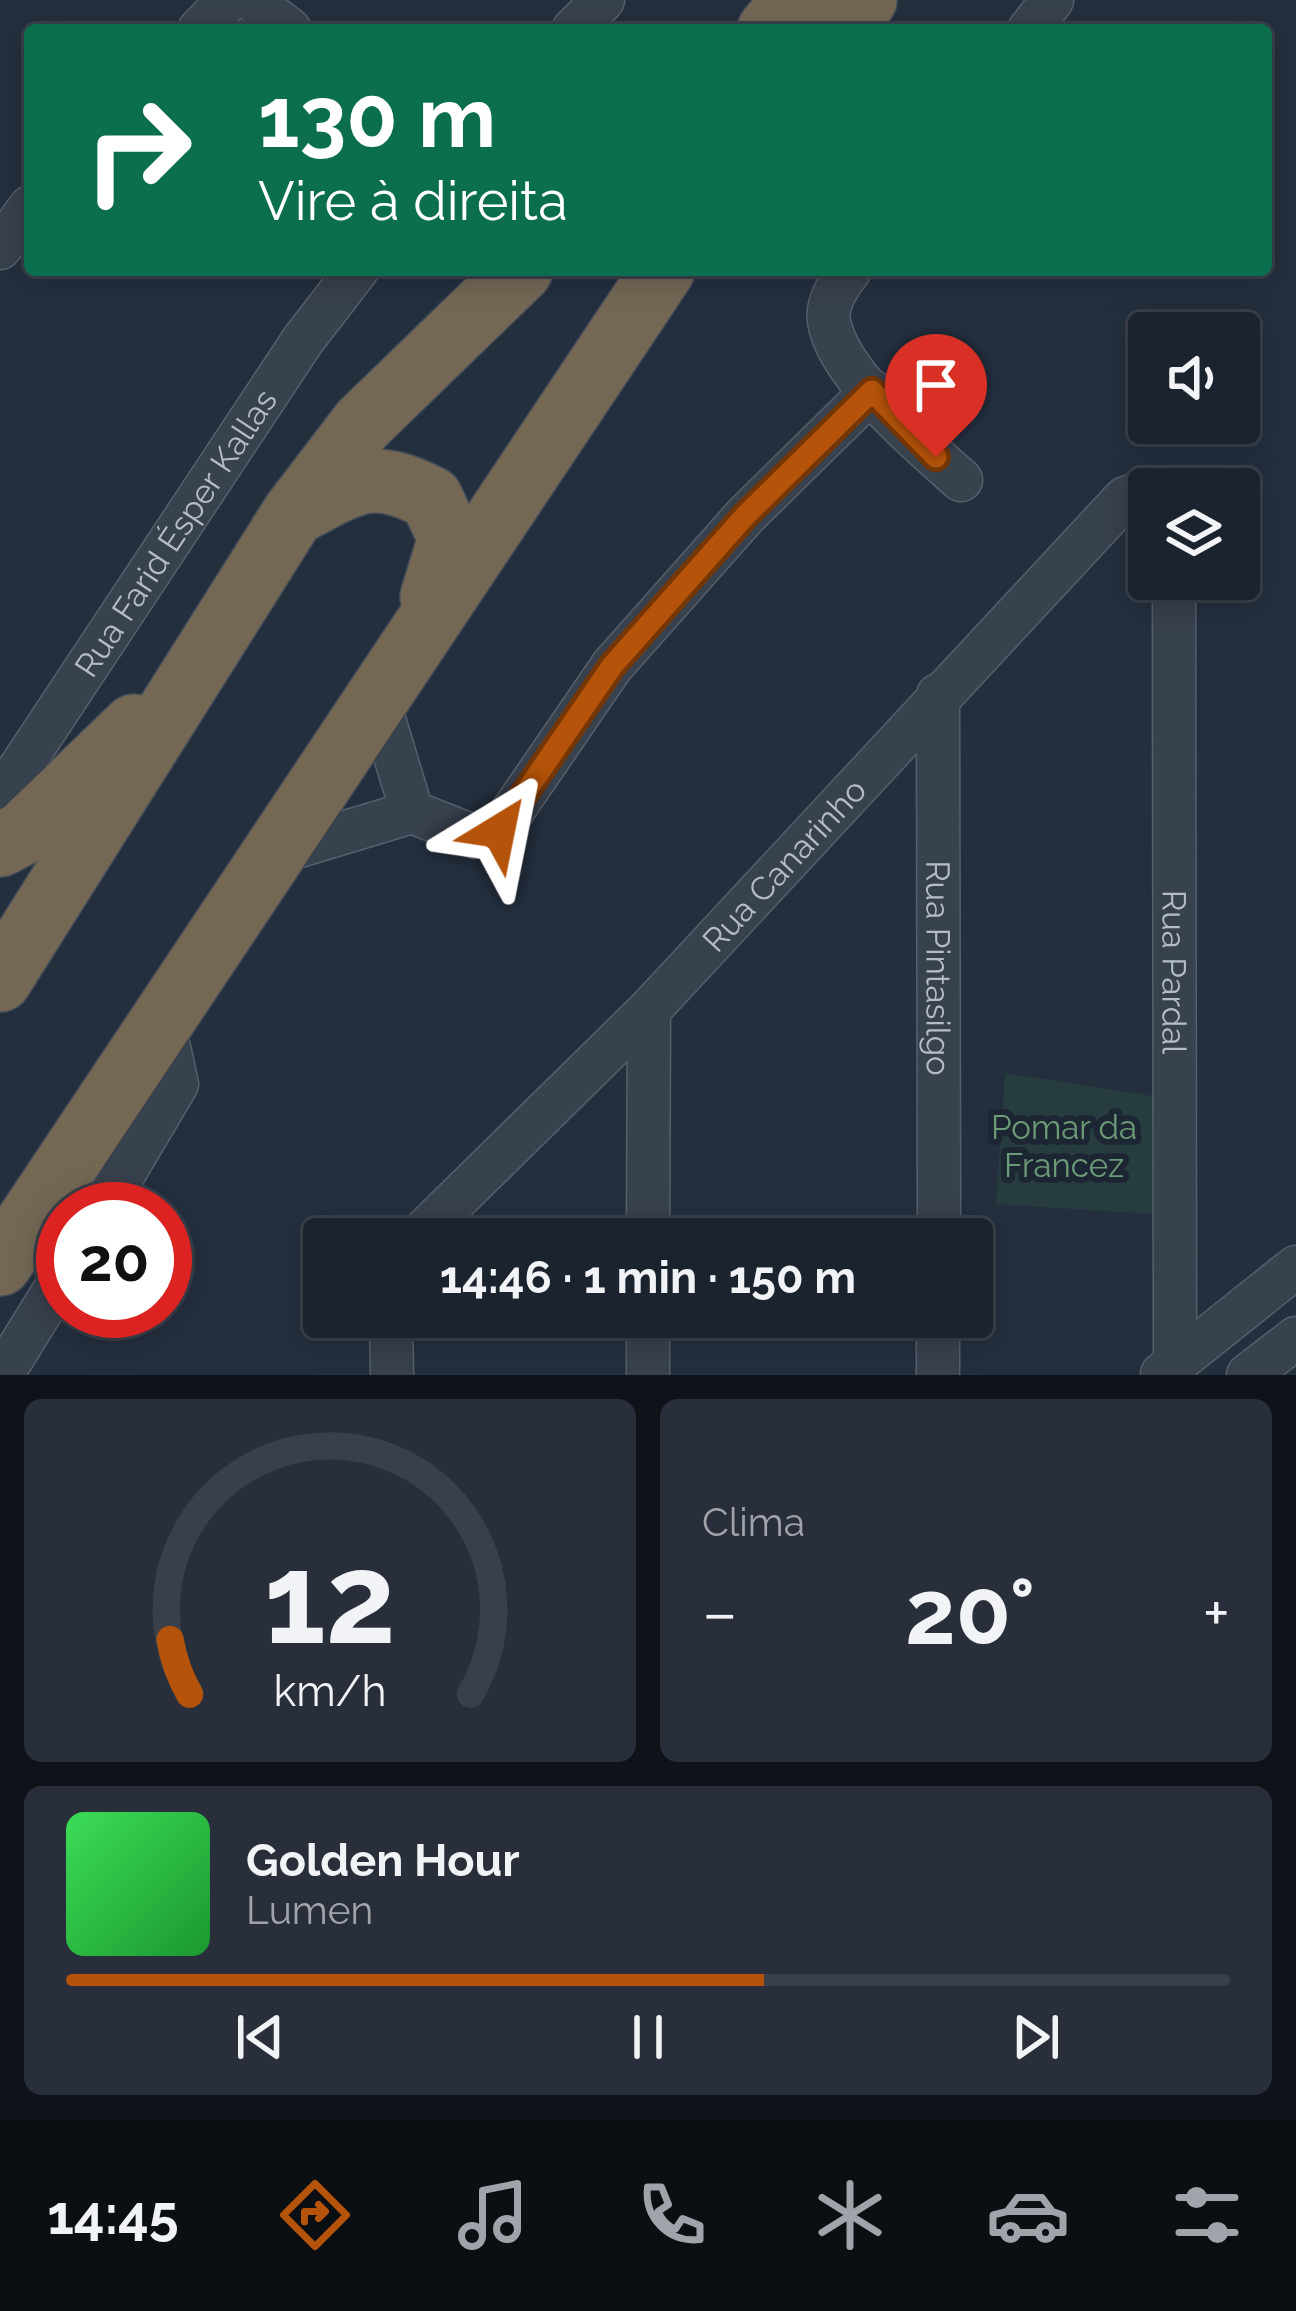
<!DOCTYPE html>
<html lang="pt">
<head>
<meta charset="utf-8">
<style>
	:root { --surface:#1b232e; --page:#282f3a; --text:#f1f3f6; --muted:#a0a4aa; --line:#39404a; --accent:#b45309 }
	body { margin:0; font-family:Raleway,sans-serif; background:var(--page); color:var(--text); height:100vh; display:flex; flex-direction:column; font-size:45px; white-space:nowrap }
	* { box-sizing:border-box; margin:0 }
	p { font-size:39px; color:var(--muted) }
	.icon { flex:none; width:66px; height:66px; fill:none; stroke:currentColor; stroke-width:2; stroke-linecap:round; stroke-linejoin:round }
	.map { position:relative; height:1375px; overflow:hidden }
	.drawer { display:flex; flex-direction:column; gap:24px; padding:24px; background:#0f1319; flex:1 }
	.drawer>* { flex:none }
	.hud { position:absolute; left:24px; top:24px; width:1248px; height:252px; border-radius:12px; box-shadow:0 6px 30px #0003,0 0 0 3px var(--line); background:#0b6e4f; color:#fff; overflow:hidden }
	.tools { position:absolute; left:1128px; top:312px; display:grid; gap:24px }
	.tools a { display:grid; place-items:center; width:132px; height:132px; border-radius:12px; background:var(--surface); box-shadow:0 6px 30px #0003,0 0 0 3px var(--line); font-size:60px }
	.speed { position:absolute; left:36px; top:1182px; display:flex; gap:24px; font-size:60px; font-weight:700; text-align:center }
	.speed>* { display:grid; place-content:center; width:156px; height:156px; border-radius:50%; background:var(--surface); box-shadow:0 6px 30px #0003,0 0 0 3px var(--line); line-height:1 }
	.speed .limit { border:18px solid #d22; background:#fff; color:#111 }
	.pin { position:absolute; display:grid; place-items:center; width:102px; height:102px; color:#fff; margin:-123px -51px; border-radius:50% 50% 50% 0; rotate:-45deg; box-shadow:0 0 12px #0007 }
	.pin .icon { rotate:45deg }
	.me { position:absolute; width:132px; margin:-66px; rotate:35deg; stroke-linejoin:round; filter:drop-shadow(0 0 9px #0008) }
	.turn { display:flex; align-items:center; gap:42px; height:252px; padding:0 36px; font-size:54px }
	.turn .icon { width:156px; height:156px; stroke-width:2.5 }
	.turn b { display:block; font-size:84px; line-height:102px }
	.big { font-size:90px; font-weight:700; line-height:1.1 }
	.drawer .widget { flex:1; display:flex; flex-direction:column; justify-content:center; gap:18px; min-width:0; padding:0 42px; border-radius:18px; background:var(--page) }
	.drawer .dial { align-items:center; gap:0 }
	.dial svg { height:312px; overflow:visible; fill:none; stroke:var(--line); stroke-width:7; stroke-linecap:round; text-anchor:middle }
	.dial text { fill:var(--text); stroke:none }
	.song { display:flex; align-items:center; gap:36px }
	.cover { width:144px; height:144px; border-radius:18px; background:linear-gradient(135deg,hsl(130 70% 55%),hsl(130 70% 35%)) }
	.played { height:12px; border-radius:6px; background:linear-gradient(90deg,var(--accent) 60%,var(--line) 60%) }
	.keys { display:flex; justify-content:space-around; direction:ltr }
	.heat { display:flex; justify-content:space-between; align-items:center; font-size:66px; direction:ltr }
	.drawer .tiles { flex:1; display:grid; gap:24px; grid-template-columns:1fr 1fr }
	.widget:last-child { grid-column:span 2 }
	.trip { position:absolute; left:303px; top:1218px; width:690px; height:120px; border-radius:12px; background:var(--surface); box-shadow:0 6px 30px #0003,0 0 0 3px var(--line); font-weight:700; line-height:120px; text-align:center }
	.tab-bar { display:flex; height:192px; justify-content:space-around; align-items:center; background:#0b0e12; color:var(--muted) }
	.tab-bar .icon { width:84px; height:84px }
	.tab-bar .current { color:var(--accent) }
	.tab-bar b { font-size:54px; color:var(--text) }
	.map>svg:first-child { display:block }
	.green { fill:#263c3f }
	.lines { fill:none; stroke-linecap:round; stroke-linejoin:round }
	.minor-casing { stroke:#565f6c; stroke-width:45 }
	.highway-casing { stroke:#434c59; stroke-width:66 }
	.minor { stroke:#38414e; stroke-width:42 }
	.highway { stroke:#746855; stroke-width:63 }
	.route-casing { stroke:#753606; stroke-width:30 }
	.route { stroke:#b45309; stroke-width:21 }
	.labels { text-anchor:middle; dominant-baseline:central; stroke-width:12; stroke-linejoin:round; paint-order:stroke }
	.street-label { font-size:33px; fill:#b4bcc9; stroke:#1d2633 }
	.park-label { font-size:33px; fill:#6b9a76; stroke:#1d2633 }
</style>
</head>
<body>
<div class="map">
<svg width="1296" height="1375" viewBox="0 0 1296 1375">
	<rect width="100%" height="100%" fill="#242f3e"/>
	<polygon class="green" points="1005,1073 1166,1098 1165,1215 996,1204"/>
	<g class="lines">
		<defs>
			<g id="minor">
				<polyline points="252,0 290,30"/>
				<polyline points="199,30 228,0"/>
				<polyline points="573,30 603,0"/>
				<polyline points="1029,30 1052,0"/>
				<polyline points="0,248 30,207"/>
				<path d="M850 270C839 284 826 303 829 321 837 374 922 445 961 480"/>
				<path id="s1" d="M1174 579 1175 1364"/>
				<path id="s2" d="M938 695 939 1239"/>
				<polyline points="377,696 412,812"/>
				<path id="s3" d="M0 798 303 340 357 270"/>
				<polyline points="273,854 412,812 476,837 499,831 612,666 745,516 872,391"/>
				<polyline points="103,1209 177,1084 163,1020"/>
				<path id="s4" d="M416 1239 649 1010 1125 498 1149 490"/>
				<polyline points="648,1239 649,1010"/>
				<polyline points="391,1317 392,1375"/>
				<polyline points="1162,1374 1296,1267"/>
				<polyline points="2,1375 63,1276"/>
				<polyline points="648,1375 648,1317"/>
				<polyline points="938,1375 938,1317"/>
				<polyline points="1248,1375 1296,1338"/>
			</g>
			<g id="highway">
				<polyline points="769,30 794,0"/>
				<polyline points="842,30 865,0"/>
				<path d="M301 510C356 481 372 468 431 498L450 538 432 597"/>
				<polyline points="0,845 23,833 134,726"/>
				<polyline points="0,980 294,513 362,424 521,270"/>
				<polyline points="0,1264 663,270"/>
			</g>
		</defs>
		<use href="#minor" class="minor-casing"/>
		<use href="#highway" class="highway-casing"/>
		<use href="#minor" class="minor"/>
		<use href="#highway" class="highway"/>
	</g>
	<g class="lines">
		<defs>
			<polyline id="route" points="499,831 612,666 745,516 872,391 936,457"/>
		</defs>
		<use href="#route" class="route-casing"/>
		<use href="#route" class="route"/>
	</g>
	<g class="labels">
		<g class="street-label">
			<text stroke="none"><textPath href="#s3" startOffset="318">Rua Farid Ésper Kallas</textPath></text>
			<text stroke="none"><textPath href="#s4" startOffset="525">Rua Canarinho</textPath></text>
			<text stroke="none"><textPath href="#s2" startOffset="273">Rua Pintasilgo</textPath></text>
			<text stroke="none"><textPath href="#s1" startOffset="393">Rua Pardal</textPath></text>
		</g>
		<g class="park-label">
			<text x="1064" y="1127">Pomar da<tspan x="1064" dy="38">Francez</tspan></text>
		</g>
	</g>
</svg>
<div class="tools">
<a><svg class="icon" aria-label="sound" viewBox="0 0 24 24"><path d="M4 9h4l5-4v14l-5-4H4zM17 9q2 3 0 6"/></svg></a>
<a><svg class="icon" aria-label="layers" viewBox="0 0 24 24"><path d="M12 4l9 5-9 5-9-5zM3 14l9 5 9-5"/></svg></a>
</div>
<div class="speed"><div class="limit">20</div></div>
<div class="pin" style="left:936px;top:457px;background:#d93025"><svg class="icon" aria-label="arrive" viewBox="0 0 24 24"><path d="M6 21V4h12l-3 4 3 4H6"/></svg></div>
<svg class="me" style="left:499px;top:831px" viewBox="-20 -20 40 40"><path d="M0-17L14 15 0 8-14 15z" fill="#b45309" stroke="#fff" stroke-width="4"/></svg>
<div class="trip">14:46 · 1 min · 150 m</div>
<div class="hud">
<div class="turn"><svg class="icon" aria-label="right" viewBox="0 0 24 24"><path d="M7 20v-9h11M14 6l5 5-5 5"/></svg><div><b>130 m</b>Vire à direita</div></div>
</div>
</div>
<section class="drawer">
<div class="tiles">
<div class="widget dial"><svg viewBox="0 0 100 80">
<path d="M14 69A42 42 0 1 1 86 69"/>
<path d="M14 69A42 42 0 0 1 9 55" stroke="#b45309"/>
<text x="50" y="56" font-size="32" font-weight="700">12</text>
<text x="50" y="72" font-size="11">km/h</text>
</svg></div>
<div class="widget"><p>Clima</p>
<div class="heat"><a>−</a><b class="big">20°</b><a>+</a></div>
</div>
<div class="widget">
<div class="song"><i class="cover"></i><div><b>Golden Hour</b><p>Lumen</p></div></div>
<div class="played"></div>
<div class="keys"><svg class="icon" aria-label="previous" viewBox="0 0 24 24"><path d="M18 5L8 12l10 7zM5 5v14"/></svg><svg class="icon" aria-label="pause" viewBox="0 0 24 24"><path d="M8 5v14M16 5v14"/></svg><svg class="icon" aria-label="next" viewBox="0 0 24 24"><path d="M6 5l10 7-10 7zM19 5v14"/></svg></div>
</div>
</div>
</section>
<nav class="tab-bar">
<b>14:45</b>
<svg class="icon current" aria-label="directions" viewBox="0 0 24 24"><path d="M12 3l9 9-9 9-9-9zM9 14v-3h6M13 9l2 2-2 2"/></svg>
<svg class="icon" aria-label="music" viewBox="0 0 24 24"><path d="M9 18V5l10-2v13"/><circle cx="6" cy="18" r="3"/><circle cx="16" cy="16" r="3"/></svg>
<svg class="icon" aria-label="phone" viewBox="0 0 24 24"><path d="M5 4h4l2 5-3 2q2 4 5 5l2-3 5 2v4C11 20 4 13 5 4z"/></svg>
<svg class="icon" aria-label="climate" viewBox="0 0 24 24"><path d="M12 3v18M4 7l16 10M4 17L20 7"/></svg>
<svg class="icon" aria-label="car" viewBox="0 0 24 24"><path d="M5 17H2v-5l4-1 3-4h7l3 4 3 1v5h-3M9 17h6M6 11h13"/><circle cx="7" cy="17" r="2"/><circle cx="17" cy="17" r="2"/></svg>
<svg class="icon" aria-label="filters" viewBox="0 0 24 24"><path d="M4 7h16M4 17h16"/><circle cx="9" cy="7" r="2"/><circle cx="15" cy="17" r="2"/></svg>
</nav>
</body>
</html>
